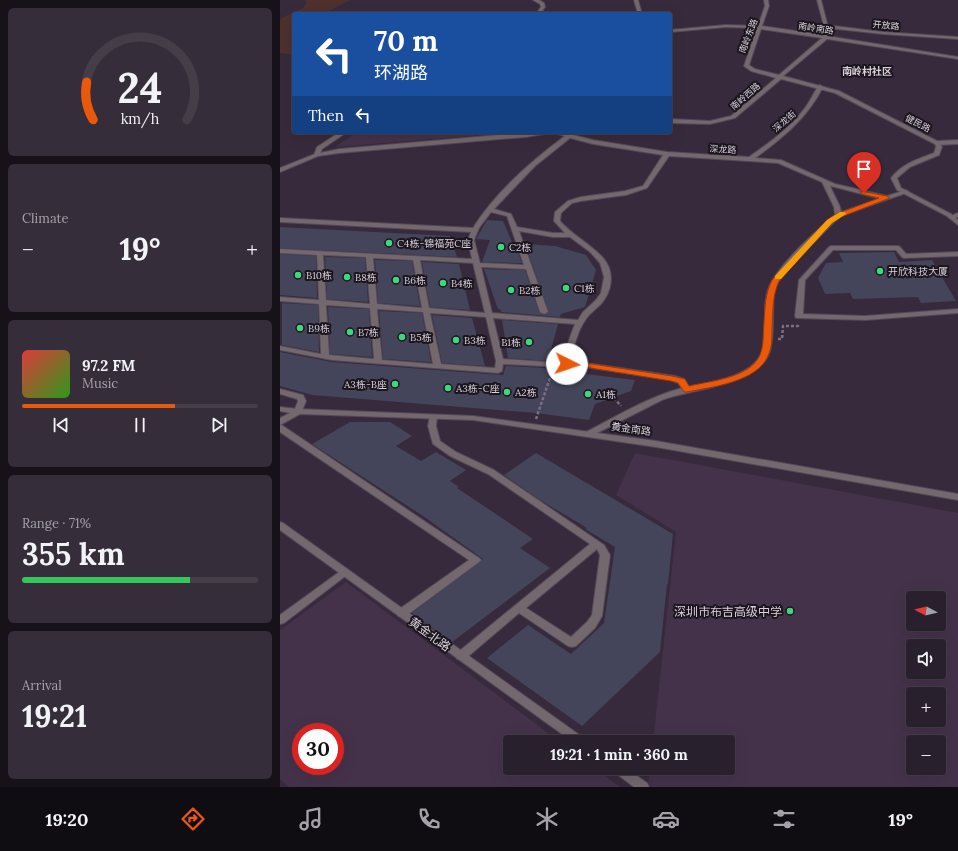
<!DOCTYPE html>
<html lang="en">
<head>
<meta charset="utf-8">
<style>
	:root { --surface:#29202d; --page:#352d39; --text:#f1f3f6; --muted:#a5a3aa; --line:#453e49; --accent:#ea580c }
	body { margin:0; font-family:Lora,"Noto Sans SC",serif; background:var(--page); color:var(--text); height:100vh; display:flex; flex-direction:column; font-size:15px; white-space:nowrap }
	* { box-sizing:border-box; margin:0 }
	p { font-size:13px; color:var(--muted) }
	.icon { flex:none; width:22px; height:22px; fill:none; stroke:currentColor; stroke-width:2; stroke-linecap:round; stroke-linejoin:round }
	.map { position:relative; flex:1; overflow:hidden }
	.side { display:flex; flex-direction:column; gap:8px; padding:8px; background:#171219; width:280px }
	.side>* { flex:none }
	.banner { position:absolute; left:12px; top:12px; width:380px; height:122px; border-radius:4px; box-shadow:0 4px 16px #0002,0 0 0 1px var(--line); background:#1a4fa0; color:#fff; overflow:hidden }
	.needle { width:26px; rotate:277deg }
	.controls { position:absolute; left:626px; top:591px; display:grid; gap:8px }
	.controls a { display:grid; place-items:center; width:40px; height:40px; border-radius:4px; background:var(--surface); box-shadow:0 4px 16px #0002,0 0 0 1px var(--line); font-size:20px }
	.speed { position:absolute; left:12px; top:723px; display:flex; gap:8px; font-size:20px; font-weight:700; text-align:center }
	.speed>* { display:grid; place-content:center; width:52px; height:52px; border-radius:50%; background:var(--surface); box-shadow:0 4px 16px #0002,0 0 0 1px var(--line); line-height:1 }
	.speed .limit { border:6px solid #d22; background:#fff; color:#111 }
	.pin { position:absolute; display:grid; place-items:center; width:34px; height:34px; color:#fff; margin:-41px -17px; border-radius:50% 50% 50% 0; rotate:-45deg; box-shadow:0 0 4px #0007 }
	.pin .icon { rotate:45deg }
	.me { position:absolute; width:44px; margin:-22px; rotate:94deg; stroke-linejoin:round; filter:drop-shadow(0 0 3px #0008) }
	.turn { display:flex; align-items:center; gap:14px; height:84px; padding:0 16px; font-size:18px }
	.turn .icon { width:52px; height:52px; stroke-width:2.5 }
	.turn b { display:block; font-size:28px; line-height:34px }
	.then { display:flex; align-items:center; height:38px; padding:0 16px; background:#0003; gap:8px; font-size:15px }
	.big { font-size:30px; font-weight:700; line-height:1.1 }
	.side .tile { flex:1; display:flex; flex-direction:column; justify-content:center; gap:6px; min-width:0; padding:0 14px; border-radius:6px; background:var(--page) }
	.side .dial { align-items:center; gap:0 }
	.dial svg { height:104px; overflow:visible; fill:none; stroke:var(--line); stroke-width:7; stroke-linecap:round; text-anchor:middle }
	.dial text { fill:var(--text); stroke:none }
	.song { display:flex; align-items:center; gap:12px }
	.cover { width:48px; height:48px; border-radius:6px; background:linear-gradient(135deg,hsl(0 70% 55%),hsl(110 70% 35%)) }
	.played { height:4px; border-radius:2px; background:linear-gradient(90deg,var(--accent) 65%,var(--line) 65%) }
	.keys { display:flex; justify-content:space-around; direction:ltr }
	.heat { display:flex; justify-content:space-between; align-items:center; font-size:22px; direction:ltr }
	.charge { height:6px; border-radius:3px; background:linear-gradient(90deg,#34c759 71%,var(--line) 0) }
	.trip { position:absolute; left:223px; top:735px; width:232px; height:40px; border-radius:4px; background:var(--surface); box-shadow:0 4px 16px #0002,0 0 0 1px var(--line); font-weight:700; line-height:40px; text-align:center }
	.dock { display:flex; height:64px; justify-content:space-around; align-items:center; background:#100d12; color:var(--muted) }
	.dock .icon { width:28px; height:28px }
	.dock .on { color:var(--accent) }
	.dock b { font-size:18px; color:var(--text) }
	main { display:flex; flex:1; min-height:0 }
	.map>svg:first-child { display:block }
	.built { fill:#44324a; fill-rule:evenodd }
	.green { fill:#4e312f }
	.building { fill:#44445a }
	.lines { fill:none; stroke-linecap:round; stroke-linejoin:round }
	.minor-casing { stroke:#544859; stroke-width:2 }
	.tertiary-casing { stroke:#544859; stroke-width:2 }
	.path { stroke:#7c7080; stroke-width:2.5; stroke-dasharray:3 2; stroke-linecap:butt }
	.minor { fill:#73686d; fill-rule:evenodd }
	.tertiary { fill:#73686d; fill-rule:evenodd }
	.route { fill:#ea580c; stroke:#983908 }
	.slow { fill:#f59e0b }
	.poi-dot { fill:#3dd77e; stroke:#1b151d; stroke-width:1.5 }
	.labels { text-anchor:middle; dominant-baseline:central; stroke-width:4; stroke-linejoin:round; paint-order:stroke }
	.far-street-label { font-size:9px; fill:#d9d0dc; stroke:#1b151d }
	.far-quarter-label { font-size:10px; font-weight:bold; fill:#d9d0dc; stroke:#1b151d }
	.poi-label { font-size:10px; fill:#d9d0dc; stroke:#1b151d; text-anchor:start }
	.street-label { font-size:10px; fill:#d9d0dc; stroke:#1b151d }
	.near-poi-label { font-size:12px; fill:#d9d0dc; stroke:#1b151d; text-anchor:end }
	.near-street-label { font-size:12px; fill:#d9d0dc; stroke:#1b151d }
</style>
</head>
<body>
<main>
<section class="side">
<div class="tile dial"><svg viewBox="0 0 100 80">
<path d="M14 69A42 42 0 1 1 86 69"/>
<path d="M14 69A42 42 0 0 1 9 40" stroke="#ea580c"/>
<text x="50" y="56" font-size="32" font-weight="700">24</text>
<text x="50" y="72" font-size="11">km/h</text>
</svg></div>
<div class="tile"><p>Climate</p>
<div class="heat"><a>−</a><b class="big">19°</b><a>+</a></div>
</div>
<div class="tile">
<div class="song"><i class="cover"></i><div><b>97.2 FM</b><p>Music</p></div></div>
<div class="played"></div>
<div class="keys"><svg class="icon" aria-label="previous" viewBox="0 0 24 24"><path d="M18 5L8 12l10 7zM5 5v14"/></svg><svg class="icon" aria-label="pause" viewBox="0 0 24 24"><path d="M8 5v14M16 5v14"/></svg><svg class="icon" aria-label="next" viewBox="0 0 24 24"><path d="M6 5l10 7-10 7zM19 5v14"/></svg></div>
</div>
<div class="tile"><p>Range · 71%</p><b class="big">355 km</b><div class="charge"></div></div>
<div class="tile"><p>Arrival</p><b class="big">19:21</b></div>
</section>
<div class="map">
<svg width="678" height="787" viewBox="0 0 678 787">
	<rect width="100%" height="100%" fill="#372a3c"/>
	<g class="built">
		<polygon points="77,132 240,132 55,147"/>
		<path d="M355 453 678 513V787H371L368 785 370 768H448V742H373L396 532 336 495ZM633 598H659V624H633ZM633 646H659V672H633ZM633 694H659V720H633ZM633 742H659V768H633Z"/>
		<path d="M66 582 280 742H230V768H315L340 787H9L0 779V630ZM21 732H55V766H21Z"/>
	</g>
	<polygon class="green" points="25,0 70,0 43,14 14,14 14,55 0,53 0,19 23,8 27,3"/>
	<g class="building">
		<polygon points="207,220 223,221 233,244 235,244 242,263 202,262 210,240 196,239"/>
		<polygon points="0,227 170,236 177,257 0,248"/>
		<polygon points="245,244 275,246 306,255 316,270 305,307 281,314 280,317 221,312 221,310 218,309 204,269 245,270 259,312 263,315 269,313"/>
		<polygon points="614,252 619,262 652,260 676,301 641,303 638,297 573,299 570,293 545,294 538,278 546,263 563,262 559,253"/>
		<polygon points="0,254 36,256 37,298 0,295"/>
		<polygon points="45,257 85,258 88,302 47,299"/>
		<polygon points="95,260 132,261 140,306 98,303"/>
		<polygon points="142,262 179,264 190,310 150,307"/>
		<polygon points="2,303 38,305 39,352 2,345"/>
		<polygon points="48,307 89,309 92,357 50,354"/>
		<polygon points="99,311 142,313 151,362 103,359"/>
		<polygon points="152,315 192,318 205,366 162,363"/>
		<polygon points="222,320 278,324 268,361 228,358"/>
		<polygon points="0,352 52,362 208,374 223,375 226,366 266,368 265,369 355,380 351,391 315,404 309,420 256,413 32,395 0,386"/>
		<polygon points="70,422 110,422 132,436 116,446 141,461 156,452 186,470 170,481 179,487 177,488 253,539 240,548 270,568 172,642 141,620 132,613 203,559 143,516 32,444"/>
		<polygon points="256,453 393,534 388,584 387,584 380,652 302,726 207,658 248,625 291,654 324,623 335,547 305,529 307,528 260,500 224,475"/>
	</g>
	<g class="lines">
		<defs>
			<g id="minor">
				<polygon points="253,0 259,0 264,3 265,7 260,14 256,14 261,7 260,4"/>
				<polygon points="354,0 358,0 362,14 358,14"/>
				<polygon points="537,0 541,0 548,27 544,26"/>
				<path d="M540 85 543 87C527 118 503 138 475 158L501 160 555 184 607 196 626 190 629 192 560 216 528 248 509 268 496 285 494 293C492 312 495 333 490 351 480 385 411 389 382 400L309 437 305 434 306 432C337 416 368 397 402 388L398 383 391 380 292 365 283 367 223 364 222 371 218 373 52 360 0 350V346L41 354 39 304 0 301V297L39 300 37 255 0 253V249L192 259 188 240 191 232 0 222V218L193 228C215 193 251 161 285 136L271 132H281L313 140 387 152 469 157C489 143 510 128 525 108 530 101 534 93 538 86ZM290 138 313 144 383 155 363 186 345 191 301 197 288 201 275 212 274 221 285 233H273L237 227 231 214 214 209 255 166ZM389 156 498 163 542 182 554 207 555 215C536 231 499 264 489 287 484 299 485 313 485 326 485 336 485 348 480 356 469 377 430 382 409 387L404 379 395 376 299 362 295 360 292 356C295 343 298 330 306 319 310 313 316 309 321 304 332 291 335 273 324 259 311 244 293 236 280 221L281 213 292 203 301 201 346 195 367 188ZM550 186H551L601 199 561 212 560 207ZM211 212 227 216 244 265 200 263 194 240 199 228ZM239 231 273 237H290L310 252 320 263 324 277 321 293 316 300 303 312 298 320 212 313 201 267 246 269 260 312 264 314 268 312ZM43 255 86 257 90 304 46 300ZM93 258 133 260 142 308 97 304ZM140 260 193 263 205 313 149 308ZM46 305 90 308 94 359 49 355ZM97 309 143 312 153 364 102 360ZM150 313 206 317 216 361 215 368 161 364ZM213 318 295 324 290 337 284 356 287 361 282 363 223 359Z"/>
				<polygon points="60,132 67,132 42,149 39,156 35,156 34,155 37,147"/>
				<polygon points="678,140 678,144 657,145 654,143 657,141"/>
				<polygon points="678,213 678,217 671,219 668,217"/>
				<polygon points="551,246 618,246 620,247 626,254 678,252 678,256 624,258 622,257 616,250 553,250 525,280 523,314 585,316 678,309 678,313 585,320 516,318 515,316 519,280 549,247"/>
				<polygon points="0,389 23,395 26,401 21,413 18,413 14,411 18,401 17,399 0,394"/>
				<path d="M150 415H156L157 417 156 426 160 441 176 452 214 470 324 545 330 555 322 616 315 628 296 646 292 647 288 646 239 613 185 659 181 660 177 659 176 656 177 653 310 544 208 474 170 456 153 444 148 426ZM317 549 320 555 312 615 307 622 291 637 246 608Z"/>
				<polygon points="0,425 3,426 199,558 201,560 199,562 126,616 122,617 118,616 117,613 118,610 189,560 0,432"/>
				<polygon points="65,569 68,570 70,572 68,574 4,623 0,624 0,615 62,570"/>
			</g>
			<g id="tertiary">
				<path d="M484 0H488L489 6 482 26 543 35 544 26 546 25 603 32 678 37V39L603 34 548 28 547 36 678 57V59L547 39 503 76 559 91 659 142 662 147 659 155 630 167 617 178 621 188 671 214 678 220V225L667 216 617 190 611 178C622 164 638 159 654 153L656 147 655 144 555 93 501 79 455 118 430 124 390 123V119L430 121 451 116 496 78 471 71 464 66 477 28 446 27 390 32V30L446 25 478 26 485 6ZM481 29 542 38 499 75 475 69 469 65Z"/>
				<polygon points="254,132 267,132 264,134 246,137 59,153 38,156 0,172 0,168 35,154 59,149"/>
				<polygon points="0,407 18,409 193,416 376,441 678,494 678,500 376,447 193,420 20,414 0,425 0,418 10,413 0,411"/>
				<polygon points="0,522 3,523 305,739 307,742 293,742 0,530"/>
				<polygon points="331,768 346,768 367,783 369,787 354,787 333,771"/>
			</g>
		</defs>
		<use href="#minor" class="minor-casing"/>
		<use href="#tertiary" class="tertiary-casing"/>
		<g class="path">
			<polyline points="498,339 502,339 503,326 518,326 519,324"/>
			<polyline points="334,398 341,406"/>
			<polyline points="256,419 272,372"/>
		</g>
		<use href="#minor" class="minor"/>
		<use href="#tertiary" class="tertiary"/>
	</g>
	<path class="route" d="M581 191 607 196 610 198 561 217 552 223 499 281C492 297 493 312 492 329 492 338 492 348 488 356 477 382 432 387 407 392H404L398 383 391 381 292 365 287 367 282 364 292 359 299 362 392 376 405 379 409 386C430 381 470 378 480 355 484 345 483 332 484 322 485 307 485 294 492 280L547 220 556 214 599 198 581 194Z"/>
	<polygon class="slow" points="560,212 565,212 566,214 552,223 501,279 495,279 495,276 547,220"/>
	<g class="poi-dot">
		<circle cx="109" cy="243" r="4"/>
		<circle cx="221" cy="247" r="4"/>
		<circle cx="600" cy="271" r="4"/>
		<circle cx="18" cy="275" r="4"/>
		<circle cx="67" cy="277" r="4"/>
		<circle cx="116" cy="280" r="4"/>
		<circle cx="163" cy="283" r="4"/>
		<circle cx="286" cy="288" r="4"/>
		<circle cx="231" cy="290" r="4"/>
		<circle cx="20" cy="328" r="4"/>
		<circle cx="70" cy="332" r="4"/>
		<circle cx="122" cy="337" r="4"/>
		<circle cx="176" cy="340" r="4"/>
		<circle cx="249" cy="342" r="4"/>
		<circle cx="115" cy="384" r="4"/>
		<circle cx="168" cy="388" r="4"/>
		<circle cx="227" cy="392" r="4"/>
		<circle cx="308" cy="394" r="4"/>
		<circle cx="510" cy="611" r="4"/>
	</g>
	<g class="labels">
		<g class="far-street-label">
			<text transform="translate(606 25) rotate(5)">开放路</text>
			<text transform="translate(536 28) rotate(9)">南岭南路</text>
			<text transform="translate(468 36) rotate(-69)">南岭东路</text>
			<text transform="translate(465 96) rotate(-41)">南岭西路</text>
			<text transform="translate(504 121) rotate(-41)">深龙街</text>
			<text transform="translate(638 123) rotate(27)">健民路</text>
			<text transform="translate(443 149) rotate(3)">深龙路</text>
		</g>
		<g class="far-quarter-label">
			<text x="587" y="71">南岭村社区</text>
		</g>
		<g class="poi-label">
			<text x="117" y="243">C4栋-锦福苑C座</text>
			<text x="229" y="247">C2栋</text>
			<text x="608" y="271">开欣科技大厦</text>
			<text x="26" y="275">B10栋</text>
			<text x="75" y="277">B8栋</text>
			<text x="124" y="280">B6栋</text>
			<text x="171" y="283">B4栋</text>
			<text x="294" y="288">C1栋</text>
			<text x="239" y="290">B2栋</text>
			<text x="28" y="328">B9栋</text>
			<text x="78" y="332">B7栋</text>
			<text x="130" y="337">B5栋</text>
			<text x="184" y="340">B3栋</text>
			<text x="241" y="342" text-anchor="end">B1栋</text>
			<text x="107" y="384" text-anchor="end">A3栋-B座</text>
			<text x="176" y="388">A3栋-C座</text>
			<text x="235" y="392">A2栋</text>
			<text x="316" y="394">A1栋</text>
		</g>
		<g class="street-label">
			<text transform="translate(351 429) rotate(8)">黄金南路</text>
		</g>
		<g class="near-poi-label">
			<text x="502" y="611">深圳市布吉高级中学</text>
		</g>
		<g class="near-street-label">
			<text transform="translate(150 634) rotate(36)">黄金北路</text>
		</g>
	</g>
</svg>
<div class="controls">
<a><svg class="needle" viewBox="-14 -14 28 28"><path d="M0-13l5 13h-10z" fill="#e53935"/><path d="M0 13l5-13h-10z" fill="#a5a3aa"/></svg></a>
<a><svg class="icon" aria-label="sound" viewBox="0 0 24 24"><path d="M4 9h4l5-4v14l-5-4H4zM17 9q2 3 0 6"/></svg></a>
<a>+</a>
<a>−</a>
</div>
<div class="speed"><div class="limit">30</div></div>
<div class="pin" style="left:584px;top:193px;background:#d93025"><svg class="icon" aria-label="arrive" viewBox="0 0 24 24"><path d="M6 21V4h12l-3 4 3 4H6"/></svg></div>
<svg class="me" style="left:287px;top:364px" viewBox="-20 -20 40 40"><circle r="19" fill="#fff"/><path d="M0-13L10 11 0 6-10 11z" fill="#ea580c"/></svg>
<div class="trip">19:21 · 1 min · 360 m</div>
<div class="banner">
<div class="turn"><svg class="icon" aria-label="left" viewBox="0 0 24 24"><path d="M17 20v-9H6M10 6l-5 5 5 5"/></svg><div><b>70 m</b>环湖路</div></div>
<div class="then">Then<svg class="icon" aria-label="left" viewBox="0 0 24 24"><path d="M17 20v-9H6M10 6l-5 5 5 5"/></svg></div>
</div>
</div>
</main>
<nav class="dock">
<b>19:20</b>
<svg class="icon on" aria-label="directions" viewBox="0 0 24 24"><path d="M12 3l9 9-9 9-9-9zM9 14v-3h6M13 9l2 2-2 2"/></svg>
<svg class="icon" aria-label="music" viewBox="0 0 24 24"><path d="M9 18V5l10-2v13"/><circle cx="6" cy="18" r="3"/><circle cx="16" cy="16" r="3"/></svg>
<svg class="icon" aria-label="phone" viewBox="0 0 24 24"><path d="M5 4h4l2 5-3 2q2 4 5 5l2-3 5 2v4C11 20 4 13 5 4z"/></svg>
<svg class="icon" aria-label="climate" viewBox="0 0 24 24"><path d="M12 3v18M4 7l16 10M4 17L20 7"/></svg>
<svg class="icon" aria-label="car" viewBox="0 0 24 24"><path d="M5 17H2v-5l4-1 3-4h7l3 4 3 1v5h-3M9 17h6M6 11h13"/><circle cx="7" cy="17" r="2"/><circle cx="17" cy="17" r="2"/></svg>
<svg class="icon" aria-label="filters" viewBox="0 0 24 24"><path d="M4 7h16M4 17h16"/><circle cx="9" cy="7" r="2"/><circle cx="15" cy="17" r="2"/></svg>
<b>19°</b>
</nav>
</body>
</html>
